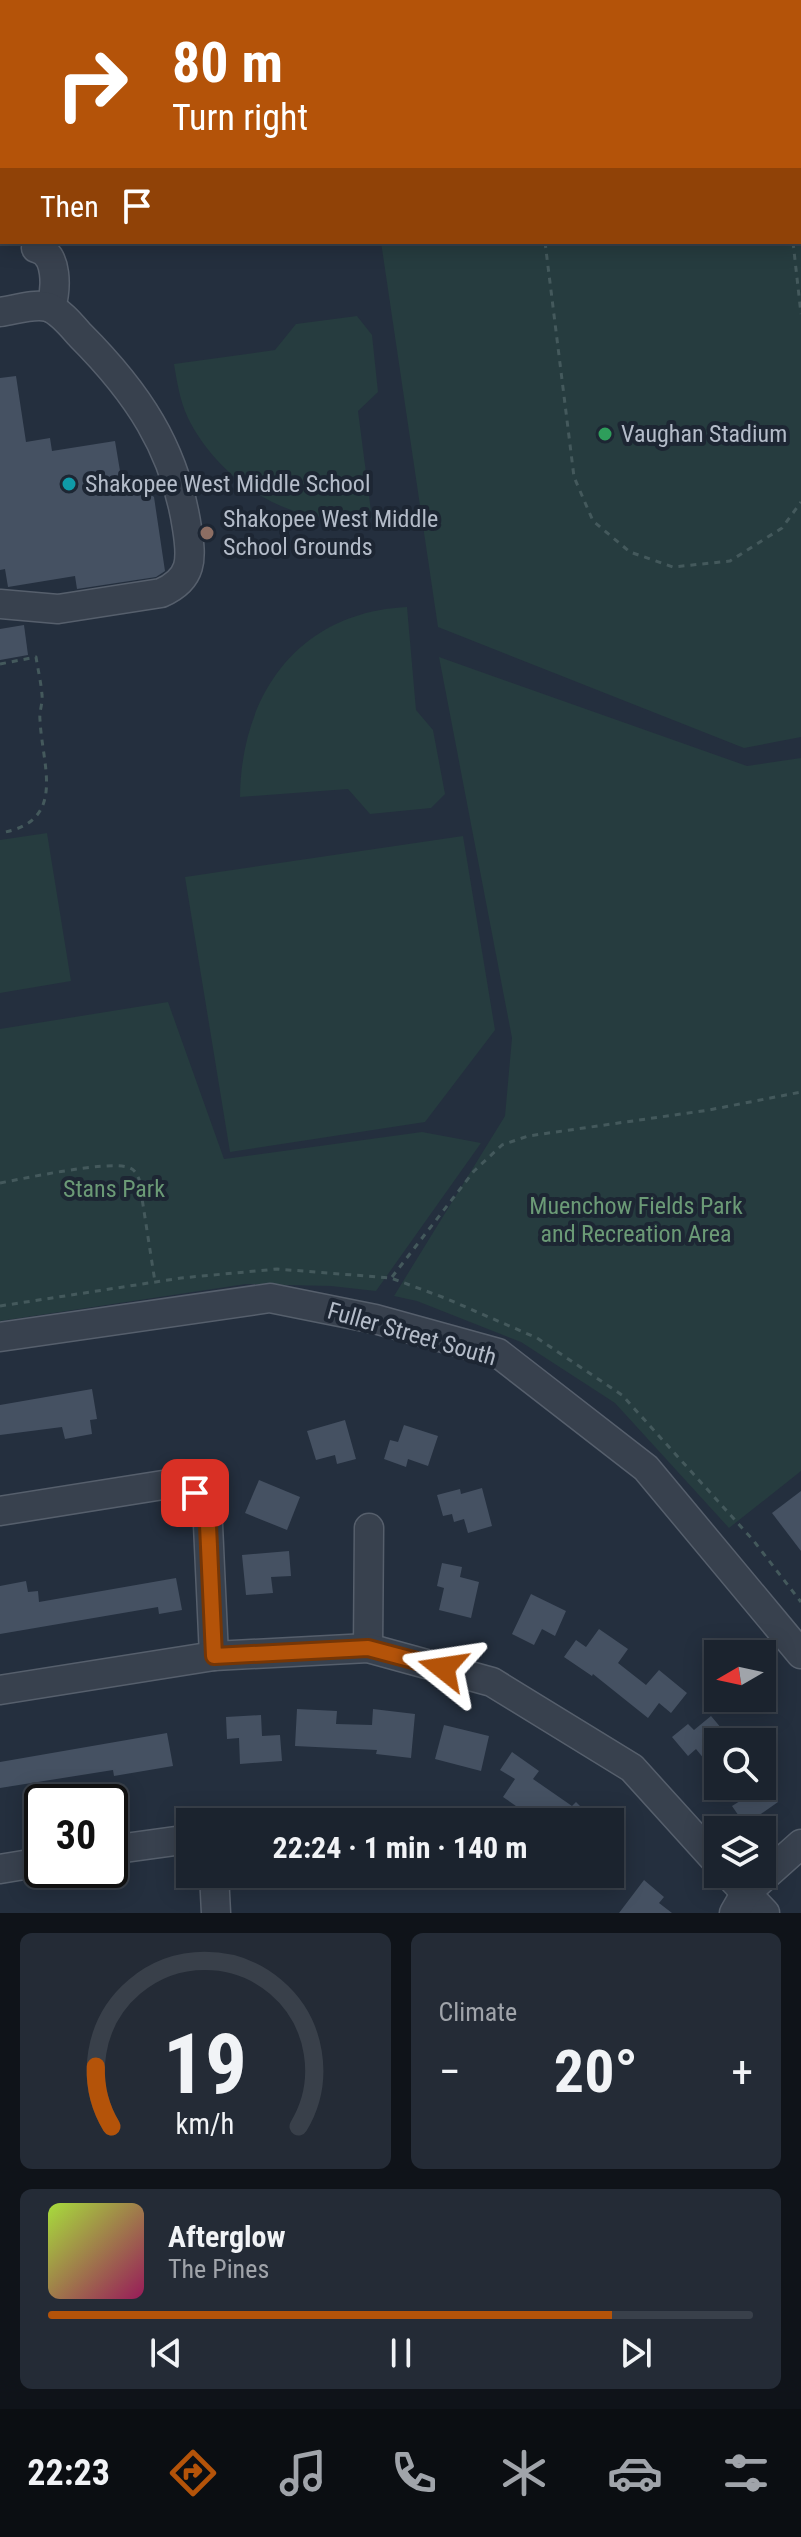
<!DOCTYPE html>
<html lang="en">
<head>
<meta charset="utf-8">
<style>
	:root { --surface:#1b232e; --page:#242b36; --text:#f1f3f6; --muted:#a0a4aa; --line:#39404a; --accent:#b45309 }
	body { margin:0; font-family:"Roboto Condensed",sans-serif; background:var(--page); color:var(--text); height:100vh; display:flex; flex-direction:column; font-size:30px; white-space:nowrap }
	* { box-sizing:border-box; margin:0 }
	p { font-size:26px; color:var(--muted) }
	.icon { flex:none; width:44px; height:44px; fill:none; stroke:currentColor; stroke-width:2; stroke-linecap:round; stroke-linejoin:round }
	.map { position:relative; height:1913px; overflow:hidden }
	.details { display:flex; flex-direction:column; gap:20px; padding:20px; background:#0f1319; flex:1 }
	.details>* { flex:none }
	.banner { position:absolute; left:0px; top:0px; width:802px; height:244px; box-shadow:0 4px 20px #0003,0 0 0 2px var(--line); background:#b45309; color:#fff; overflow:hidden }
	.needle { width:52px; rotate:261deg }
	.buttons { position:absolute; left:704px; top:1640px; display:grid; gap:16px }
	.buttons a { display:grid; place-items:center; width:72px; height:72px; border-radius:0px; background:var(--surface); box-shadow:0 4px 20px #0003,0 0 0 2px var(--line); font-size:40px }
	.speed { position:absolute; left:24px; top:1784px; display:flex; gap:16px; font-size:40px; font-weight:700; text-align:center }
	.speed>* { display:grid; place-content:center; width:104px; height:104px; border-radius:50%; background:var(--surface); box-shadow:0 4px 20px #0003,0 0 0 2px var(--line); line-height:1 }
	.speed .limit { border:4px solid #111; border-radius:12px; background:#fff; color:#111 }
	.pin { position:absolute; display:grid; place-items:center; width:68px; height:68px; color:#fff; margin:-34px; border-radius:16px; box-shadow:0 4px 12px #0006 }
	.me { position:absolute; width:88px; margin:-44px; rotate:285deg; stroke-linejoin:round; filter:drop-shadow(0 0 6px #0008) }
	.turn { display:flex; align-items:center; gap:28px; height:168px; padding:0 40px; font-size:36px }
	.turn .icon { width:104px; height:104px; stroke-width:2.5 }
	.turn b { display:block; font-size:56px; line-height:68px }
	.then { display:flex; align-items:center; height:76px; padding:0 40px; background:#0003; gap:16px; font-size:30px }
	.big { font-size:60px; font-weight:700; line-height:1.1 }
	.details .widget { flex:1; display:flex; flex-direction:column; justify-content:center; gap:12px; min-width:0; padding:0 28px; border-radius:12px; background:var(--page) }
	.details .dial { align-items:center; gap:0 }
	.dial svg { height:208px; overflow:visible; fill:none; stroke:var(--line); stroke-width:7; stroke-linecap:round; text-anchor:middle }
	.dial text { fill:var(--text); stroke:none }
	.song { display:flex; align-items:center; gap:24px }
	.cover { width:96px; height:96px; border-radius:12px; background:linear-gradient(135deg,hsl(80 70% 55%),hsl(330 70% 35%)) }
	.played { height:8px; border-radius:4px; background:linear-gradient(90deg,var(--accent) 80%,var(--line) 80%) }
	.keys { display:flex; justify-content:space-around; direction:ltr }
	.heat { display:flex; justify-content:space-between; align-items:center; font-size:44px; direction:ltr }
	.details .tiles { flex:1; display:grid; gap:20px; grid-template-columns:1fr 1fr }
	.widget:last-child { grid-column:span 2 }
	.trip { position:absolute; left:176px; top:1808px; width:448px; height:80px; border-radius:0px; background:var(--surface); box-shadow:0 4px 20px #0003,0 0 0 2px var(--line); font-weight:700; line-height:80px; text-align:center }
	.menu { display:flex; height:128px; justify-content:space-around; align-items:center; background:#0b0e12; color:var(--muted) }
	.menu .icon { width:56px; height:56px }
	.menu .on { color:var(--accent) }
	.menu b { font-size:36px; color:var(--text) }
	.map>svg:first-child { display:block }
	.green { fill:#263c3f }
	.building { fill:#455162 }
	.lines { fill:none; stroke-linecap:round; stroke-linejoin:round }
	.minor-casing { stroke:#565f6c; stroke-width:31 }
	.path { stroke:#44595c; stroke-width:3; stroke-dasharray:6 6; stroke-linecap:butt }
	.minor { stroke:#38414e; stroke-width:28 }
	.route-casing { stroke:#753606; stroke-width:20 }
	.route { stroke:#b45309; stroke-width:14 }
	.leisure-dot { fill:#2e9e5b; stroke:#1d2633; stroke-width:3 }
	.culture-dot { fill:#0f9aa8; stroke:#1d2633; stroke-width:3 }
	.education-dot { fill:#8d6e63; stroke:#1d2633; stroke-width:3 }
	.labels { text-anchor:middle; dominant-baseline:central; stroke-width:8; stroke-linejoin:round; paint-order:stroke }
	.poi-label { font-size:24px; fill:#b4bcc9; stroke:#1d2633; text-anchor:start }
	.park-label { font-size:24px; fill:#6b9a76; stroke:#1d2633 }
	.street-label { font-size:24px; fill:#b4bcc9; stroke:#1d2633 }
</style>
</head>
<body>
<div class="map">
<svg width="801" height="1913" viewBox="0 0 801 1913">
	<rect width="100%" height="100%" fill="#242f3e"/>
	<g class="green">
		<polygon points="95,0 233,0 233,2 83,2"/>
		<polygon points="345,0 801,0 801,737 744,748 438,627 381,242 800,242 800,2"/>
		<polygon points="0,15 2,15 0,172"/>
		<path d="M357 316 372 335 378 392 358 411 372 519C349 519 326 519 304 514 255 501 210 463 188 418 180 401 177 382 174 364L275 350 296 324Z"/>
		<path d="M407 607 416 710 433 730 445 794 431 808 370 814 348 789 240 797C241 694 299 612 407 607Z"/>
		<polygon points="439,657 747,766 801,758 801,1471 729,1528 615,1403 521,1342 417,1301 394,1296 505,1116 512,1038"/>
		<polygon points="47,833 71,981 0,993 0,840"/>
		<polygon points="463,836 495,1030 425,1122 230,1152 185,877"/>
		<polygon points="168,1002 224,1159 422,1132 481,1143 376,1291 331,1286 246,1284 0,1321 0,1029"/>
	</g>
	<g class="building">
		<polygon points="16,376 26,442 50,438 52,451 115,441 120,471 154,497 165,571 156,577 77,589 75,576 8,587 5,569 0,570 0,378"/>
		<polygon points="24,625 28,655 0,660 0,629"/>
		<polygon points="92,1389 97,1419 90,1420 92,1434 65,1439 62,1427 0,1435 0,1405"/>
		<polygon points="345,1420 356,1459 337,1464 335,1455 316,1460 307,1431"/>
		<polygon points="404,1425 438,1436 428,1466 408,1459 406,1467 384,1459 390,1440 398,1442"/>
		<polygon points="259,1480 300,1497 287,1530 245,1513"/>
		<polygon points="482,1488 492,1526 468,1533 464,1519 454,1522 452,1514 443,1516 437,1495 460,1489 461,1494"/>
		<polygon points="801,1491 801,1551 772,1513"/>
		<polygon points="289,1551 291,1576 271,1577 273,1593 246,1595 242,1555"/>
		<polygon points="442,1563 462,1567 460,1577 479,1582 471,1618 439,1610 444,1588 437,1586"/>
		<polygon points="176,1578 182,1610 159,1614 158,1607 0,1634 0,1586 26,1581 28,1592 38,1591 39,1602"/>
		<polygon points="531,1594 566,1611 555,1636 542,1629 534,1645 512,1634"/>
		<polygon points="599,1629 628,1649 618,1663 646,1685 659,1670 687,1693 671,1713 659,1703 648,1718 593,1674 592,1676 564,1657 576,1640 586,1647"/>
		<polygon points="297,1709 337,1711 336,1724 372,1725 373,1709 415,1714 411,1758 376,1754 377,1750 295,1746"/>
		<polygon points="261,1715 262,1736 280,1735 282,1761 240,1764 239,1738 227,1739 226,1717"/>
		<polygon points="711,1716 733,1742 718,1742 718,1776 696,1749 688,1756 672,1737 688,1724 694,1730"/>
		<polygon points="444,1725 489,1736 481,1771 435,1759"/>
		<polygon points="167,1733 173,1766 114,1776 113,1770 0,1788 0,1762"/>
		<polygon points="512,1752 539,1771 533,1779 572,1806 576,1802 596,1822 539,1822 503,1797 515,1779 500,1770"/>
		<polygon points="730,1786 766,1786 778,1802 745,1825 732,1806 740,1801"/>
		<polygon points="644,1880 664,1897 659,1903 672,1913 619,1913"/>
	</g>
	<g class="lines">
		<defs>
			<g id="minor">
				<polyline points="381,0 381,2"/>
				<polyline points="584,2 600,0"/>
				<path d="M36 248C59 253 56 290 51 308"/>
				<path d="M0 312C15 310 34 303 48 307 60 311 72 326 80 335 137 392 175 448 187 528 192 559 193 579 161 593L58 609 0 604"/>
				<polyline points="0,1337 270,1298 375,1319 498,1353 646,1468 801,1654"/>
				<polyline points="0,1511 182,1482 207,1503 214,1656"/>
				<polyline points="368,1648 369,1528"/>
				<polyline points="0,1690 214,1656 368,1648 492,1682 632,1768 718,1863"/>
				<polyline points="110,1850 190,1839"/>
				<polyline points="0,1869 42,1862"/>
				<polyline points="214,1874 216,1913"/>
				<polyline points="728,1874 765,1913"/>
				<polyline points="734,1913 745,1894 801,1844"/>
			</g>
		</defs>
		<use href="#minor" class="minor-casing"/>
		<g class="path">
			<polyline points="545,242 574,477 593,521 630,552 673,567 730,561 782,528 801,502"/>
			<polyline points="793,242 801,314"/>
			<path d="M0 664 36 657C38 670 41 682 42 695 43 703 39 711 40 720 42 766 68 822 0 833"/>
			<path d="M0 1183C26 1178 105 1161 127 1167 134 1169 136 1172 139 1179L155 1282"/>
			<polyline points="392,1277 474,1171 502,1145 528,1136 709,1110 801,1092"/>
			<polyline points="0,1306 181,1278 277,1269 391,1278 445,1298 537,1338 622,1395 753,1540 801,1602"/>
		</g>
		<use href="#minor" class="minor"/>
	</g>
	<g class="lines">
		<defs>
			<polyline id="route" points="195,1493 207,1503 214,1656 368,1648 443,1668"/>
		</defs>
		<use href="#route" class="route-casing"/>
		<use href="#route" class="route"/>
	</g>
	<circle class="leisure-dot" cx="605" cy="434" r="8"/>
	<circle class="culture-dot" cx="69" cy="484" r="8"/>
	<circle class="education-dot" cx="207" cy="533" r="8"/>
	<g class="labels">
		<g class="poi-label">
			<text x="621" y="434">Vaughan Stadium</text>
			<text x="85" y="484">Shakopee West Middle School</text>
			<text x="223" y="519">Shakopee West Middle<tspan x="223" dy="28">School Grounds</tspan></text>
		</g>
		<g class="park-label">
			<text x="114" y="1189">Stans Park</text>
			<text x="636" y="1206">Muenchow Fields Park<tspan x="636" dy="28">and Recreation Area</tspan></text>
		</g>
		<g class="street-label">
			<text transform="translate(412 1334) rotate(16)">Fuller Street South</text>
		</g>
	</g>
</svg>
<div class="buttons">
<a><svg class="needle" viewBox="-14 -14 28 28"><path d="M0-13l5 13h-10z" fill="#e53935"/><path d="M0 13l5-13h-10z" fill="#a0a4aa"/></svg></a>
<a><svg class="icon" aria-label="search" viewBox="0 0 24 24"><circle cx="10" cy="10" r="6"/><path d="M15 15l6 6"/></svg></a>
<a><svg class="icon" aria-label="layers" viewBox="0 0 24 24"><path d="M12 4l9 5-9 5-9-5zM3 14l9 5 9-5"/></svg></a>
</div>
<div class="speed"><div class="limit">30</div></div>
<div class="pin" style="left:195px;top:1493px;background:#d93025"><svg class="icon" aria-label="arrive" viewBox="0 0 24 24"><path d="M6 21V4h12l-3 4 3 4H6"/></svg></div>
<svg class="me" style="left:443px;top:1668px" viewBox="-20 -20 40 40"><path d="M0-17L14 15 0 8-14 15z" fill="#b45309" stroke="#fff" stroke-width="4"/></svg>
<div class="trip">22:24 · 1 min · 140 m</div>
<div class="banner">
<div class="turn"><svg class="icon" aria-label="right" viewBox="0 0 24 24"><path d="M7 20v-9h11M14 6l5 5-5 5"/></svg><div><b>80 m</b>Turn right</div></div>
<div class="then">Then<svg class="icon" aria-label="arrive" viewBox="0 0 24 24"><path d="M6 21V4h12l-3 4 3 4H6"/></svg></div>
</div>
</div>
<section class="details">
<div class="tiles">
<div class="widget dial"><svg viewBox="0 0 100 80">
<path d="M14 69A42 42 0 1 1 86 69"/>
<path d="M14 69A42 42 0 0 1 8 46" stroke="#b45309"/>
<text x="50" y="56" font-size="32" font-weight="700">19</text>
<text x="50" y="72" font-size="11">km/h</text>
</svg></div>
<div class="widget"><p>Climate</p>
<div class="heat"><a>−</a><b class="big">20°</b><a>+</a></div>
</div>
<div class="widget">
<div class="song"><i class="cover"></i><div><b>Afterglow</b><p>The Pines</p></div></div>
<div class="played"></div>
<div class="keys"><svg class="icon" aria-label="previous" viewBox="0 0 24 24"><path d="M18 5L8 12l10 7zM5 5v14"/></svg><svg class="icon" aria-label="pause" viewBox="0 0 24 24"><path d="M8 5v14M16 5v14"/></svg><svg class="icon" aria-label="next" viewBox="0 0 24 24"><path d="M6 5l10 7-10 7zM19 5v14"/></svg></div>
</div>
</div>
</section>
<nav class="menu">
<b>22:23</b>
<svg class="icon on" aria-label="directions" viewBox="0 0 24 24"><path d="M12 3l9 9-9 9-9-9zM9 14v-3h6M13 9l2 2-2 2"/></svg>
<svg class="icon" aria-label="music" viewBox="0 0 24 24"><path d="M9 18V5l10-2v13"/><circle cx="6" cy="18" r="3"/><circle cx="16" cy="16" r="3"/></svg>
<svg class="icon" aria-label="phone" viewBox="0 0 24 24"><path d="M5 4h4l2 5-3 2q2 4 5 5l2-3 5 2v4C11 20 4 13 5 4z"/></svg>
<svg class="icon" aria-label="climate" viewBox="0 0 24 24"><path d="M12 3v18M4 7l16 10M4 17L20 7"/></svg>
<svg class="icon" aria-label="car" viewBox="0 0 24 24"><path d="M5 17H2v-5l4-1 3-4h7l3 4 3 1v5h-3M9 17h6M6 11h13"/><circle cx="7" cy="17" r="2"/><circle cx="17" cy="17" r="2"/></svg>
<svg class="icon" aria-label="filters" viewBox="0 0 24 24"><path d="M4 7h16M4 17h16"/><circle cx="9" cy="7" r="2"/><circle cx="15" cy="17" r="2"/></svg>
</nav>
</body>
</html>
